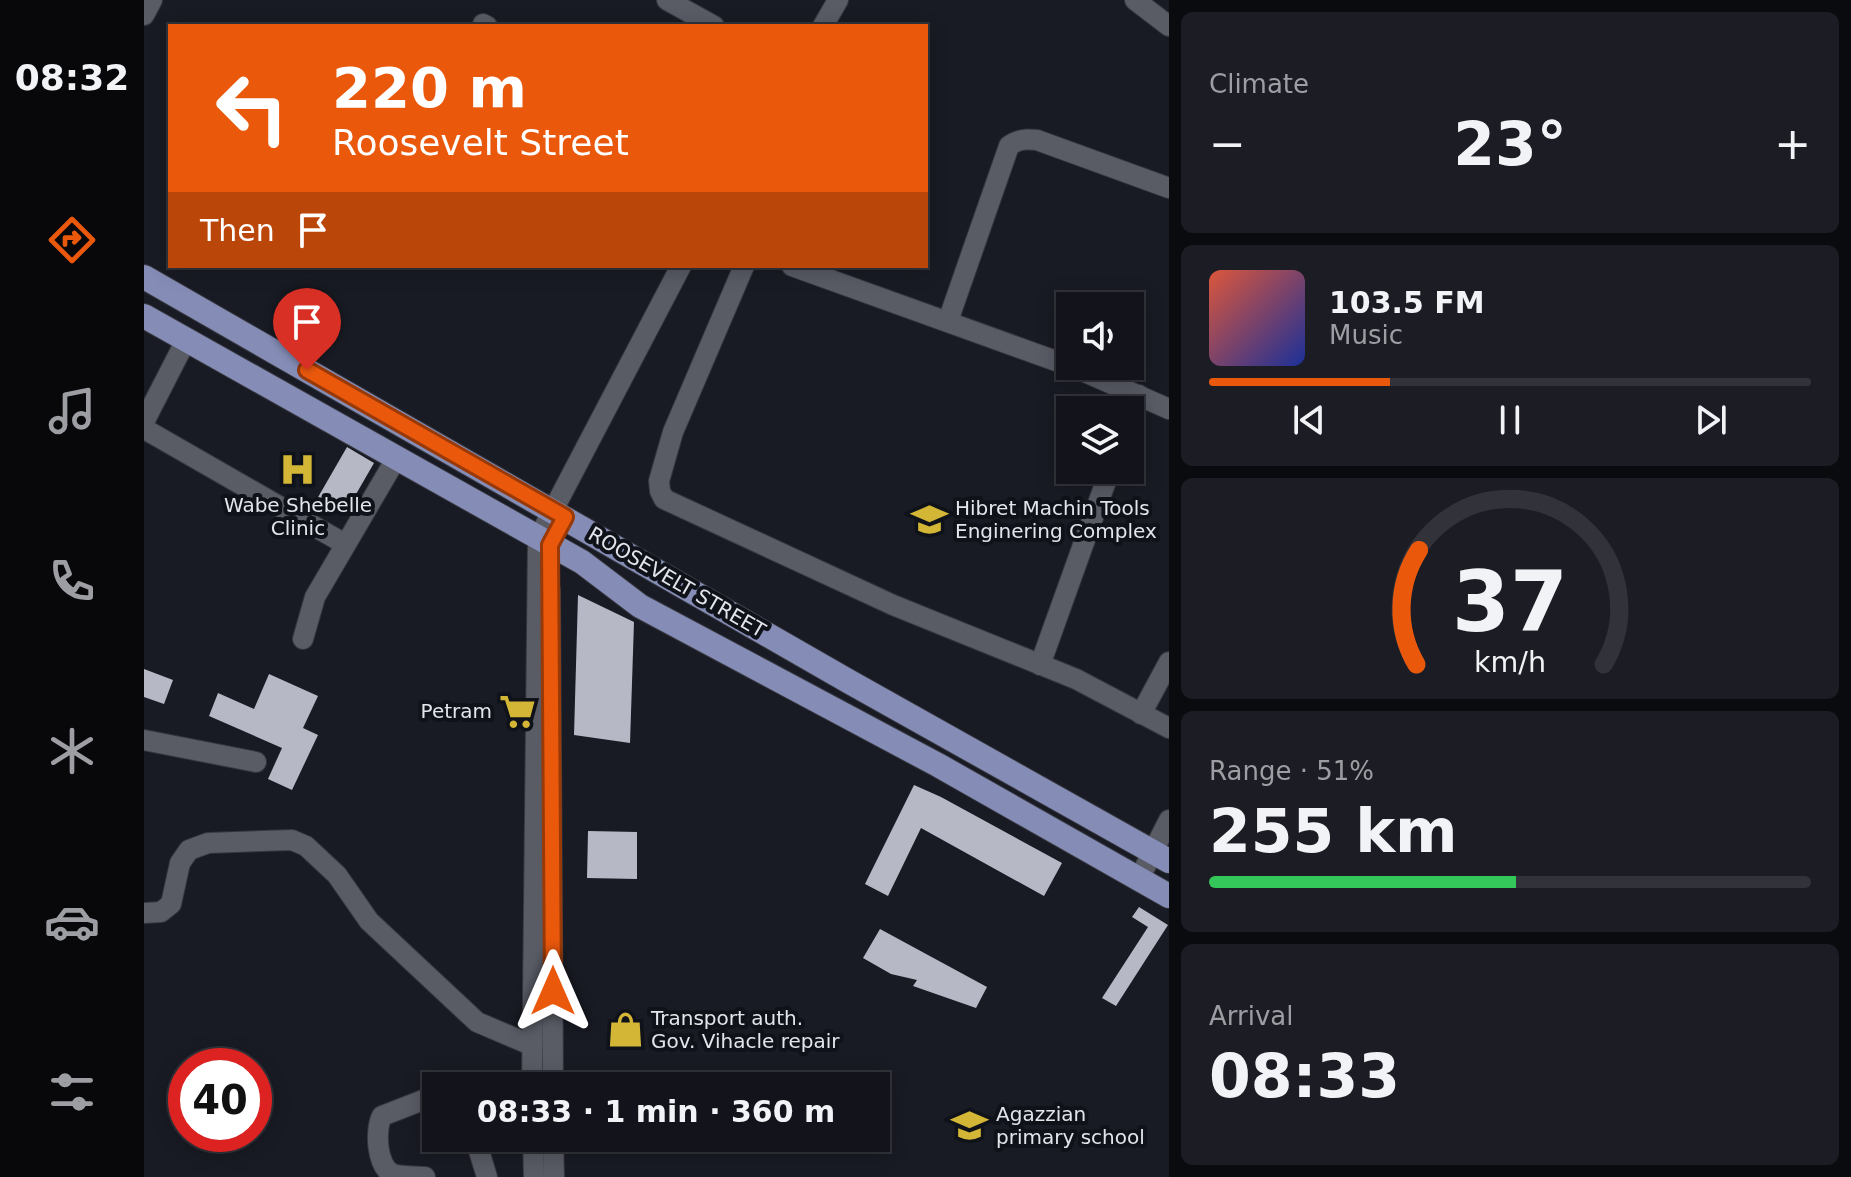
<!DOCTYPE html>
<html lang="en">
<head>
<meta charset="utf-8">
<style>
	:root { --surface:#13141b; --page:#1c1d24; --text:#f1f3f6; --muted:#9d9ea3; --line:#32333a; --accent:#ea580c }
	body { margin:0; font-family:"DejaVu Sans",sans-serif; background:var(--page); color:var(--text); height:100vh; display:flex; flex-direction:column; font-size:30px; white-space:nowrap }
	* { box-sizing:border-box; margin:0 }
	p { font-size:26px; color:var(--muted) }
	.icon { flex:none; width:44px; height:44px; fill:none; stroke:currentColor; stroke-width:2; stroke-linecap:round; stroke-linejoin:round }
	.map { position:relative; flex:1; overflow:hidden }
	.details { display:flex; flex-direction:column; gap:12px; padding:12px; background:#0a0b0f; width:682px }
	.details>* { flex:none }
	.banner { position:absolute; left:24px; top:24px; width:760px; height:244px; border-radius:0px; box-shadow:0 4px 20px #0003,0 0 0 2px var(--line); background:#ea580c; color:#fff; overflow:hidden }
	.fabs { position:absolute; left:912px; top:292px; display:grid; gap:16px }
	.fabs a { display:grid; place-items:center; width:88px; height:88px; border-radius:0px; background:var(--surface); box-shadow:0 4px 20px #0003,0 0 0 2px var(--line); font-size:40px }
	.speed { position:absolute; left:24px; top:1048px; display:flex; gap:16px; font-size:40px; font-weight:700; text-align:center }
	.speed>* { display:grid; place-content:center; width:104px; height:104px; border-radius:50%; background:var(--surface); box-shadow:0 4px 20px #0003,0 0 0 2px var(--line); line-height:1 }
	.speed .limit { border:12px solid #d22; background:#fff; color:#111 }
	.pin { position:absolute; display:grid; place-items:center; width:68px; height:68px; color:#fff; margin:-82px -34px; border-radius:50% 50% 50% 0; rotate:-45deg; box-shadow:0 0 8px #0007 }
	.pin .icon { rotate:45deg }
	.me { position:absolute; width:88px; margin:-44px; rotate:0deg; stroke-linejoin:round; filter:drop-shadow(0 0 6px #0008) }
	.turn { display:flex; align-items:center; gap:28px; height:168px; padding:0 32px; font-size:36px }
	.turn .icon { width:104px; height:104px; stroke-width:2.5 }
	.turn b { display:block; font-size:56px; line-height:68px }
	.then { display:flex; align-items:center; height:76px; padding:0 32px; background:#0003; gap:16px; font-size:30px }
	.big { font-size:60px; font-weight:700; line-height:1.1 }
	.details .card { flex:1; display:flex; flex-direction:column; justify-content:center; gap:12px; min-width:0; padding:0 28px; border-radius:12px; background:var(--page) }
	.details .dial { align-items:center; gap:0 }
	.dial svg { height:208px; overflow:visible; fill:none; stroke:var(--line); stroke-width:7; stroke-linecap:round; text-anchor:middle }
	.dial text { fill:var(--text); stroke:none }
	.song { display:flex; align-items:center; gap:24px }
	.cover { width:96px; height:96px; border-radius:12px; background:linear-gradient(135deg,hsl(10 70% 55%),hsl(230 70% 35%)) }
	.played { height:8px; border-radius:4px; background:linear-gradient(90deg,var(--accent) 30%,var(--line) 30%) }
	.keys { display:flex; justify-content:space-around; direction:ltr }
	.heat { display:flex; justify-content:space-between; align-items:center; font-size:44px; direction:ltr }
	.charge { height:12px; border-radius:6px; background:linear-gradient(90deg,#34c759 51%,var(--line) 0) }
	.trip { position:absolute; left:278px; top:1072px; width:468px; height:80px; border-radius:0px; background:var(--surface); box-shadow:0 4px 20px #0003,0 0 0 2px var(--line); font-weight:700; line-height:80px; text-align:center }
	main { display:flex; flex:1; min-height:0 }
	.tabs { display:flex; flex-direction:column; width:144px; justify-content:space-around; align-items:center; background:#08080b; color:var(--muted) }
	.tabs .icon { width:56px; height:56px }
	.tabs .current { color:var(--accent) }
	.tabs b { font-size:36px; color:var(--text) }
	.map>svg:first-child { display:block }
	.building { fill:#b6b9c5 }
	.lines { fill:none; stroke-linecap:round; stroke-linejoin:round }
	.minor-casing { stroke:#36373e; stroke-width:22 }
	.major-casing { stroke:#36373e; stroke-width:26 }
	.minor { stroke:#595b65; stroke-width:20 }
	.major { stroke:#858db7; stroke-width:24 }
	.route-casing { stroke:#983908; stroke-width:20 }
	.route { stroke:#ea580c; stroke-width:14 }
	.labels { text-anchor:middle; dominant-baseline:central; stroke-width:8; stroke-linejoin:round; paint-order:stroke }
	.poi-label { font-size:20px; fill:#e3e5eb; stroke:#10121a; text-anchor:start }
	.street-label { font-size:20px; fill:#e3e5eb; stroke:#10121a }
</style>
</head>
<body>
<main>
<nav class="tabs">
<b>08:32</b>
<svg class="icon current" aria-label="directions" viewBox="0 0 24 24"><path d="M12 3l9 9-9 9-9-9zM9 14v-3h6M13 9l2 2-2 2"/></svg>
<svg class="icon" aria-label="music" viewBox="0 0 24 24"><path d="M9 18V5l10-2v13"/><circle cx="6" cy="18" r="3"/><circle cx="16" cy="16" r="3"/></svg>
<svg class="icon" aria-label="phone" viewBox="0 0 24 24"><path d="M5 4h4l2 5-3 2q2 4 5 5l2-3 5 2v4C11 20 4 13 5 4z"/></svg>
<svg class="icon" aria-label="climate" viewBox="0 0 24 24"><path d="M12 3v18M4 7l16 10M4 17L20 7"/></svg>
<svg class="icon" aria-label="car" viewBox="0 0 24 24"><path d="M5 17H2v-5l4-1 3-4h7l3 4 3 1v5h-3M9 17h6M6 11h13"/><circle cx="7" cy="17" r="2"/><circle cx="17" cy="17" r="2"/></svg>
<svg class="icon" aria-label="filters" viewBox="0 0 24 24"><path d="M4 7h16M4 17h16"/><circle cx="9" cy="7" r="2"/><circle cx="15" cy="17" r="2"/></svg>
</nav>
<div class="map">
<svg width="1025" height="1177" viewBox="0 0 1025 1177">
	<rect width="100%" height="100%" fill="#191b24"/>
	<g class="building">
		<polygon points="203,447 230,463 200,515 173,499"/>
		<polygon points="434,595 490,622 486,743 430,735"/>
		<polygon points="0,669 29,680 20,704 0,697"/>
		<polygon points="125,674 174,696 159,728 174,735 148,790 124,779 138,748 65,716 74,693 110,709"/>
		<polygon points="770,785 797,797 918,863 900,896 777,828 744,896 721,884"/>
		<polygon points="444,831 493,832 493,879 443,878"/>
		<polygon points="995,907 1024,925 972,1006 958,998 1004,927 988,917"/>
		<polygon points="736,929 843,987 832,1008 769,986 773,980 747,974 719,958"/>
	</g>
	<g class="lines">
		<defs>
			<g id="minor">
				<polyline points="523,0 570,26"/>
				<polyline points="991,0 1025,26"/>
				<polyline points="0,15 8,0"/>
				<polyline points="339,24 343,26"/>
				<polyline points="679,26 694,0"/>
				<polyline points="600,266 529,432 515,481 516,491 520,499 749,605 932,679 1025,728"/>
				<polyline points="648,266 926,366"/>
				<path d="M804 321 865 146C874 139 882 139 893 140L1025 188"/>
				<polyline points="927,366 1025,409"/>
				<polyline points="986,417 995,395"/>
				<polyline points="0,422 42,340"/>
				<polyline points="0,425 4,431 201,544"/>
				<polyline points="406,590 409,1086"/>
				<polyline points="159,639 171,597 253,457"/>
				<polyline points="896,665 966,470"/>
				<polyline points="997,714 1025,662"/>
				<polyline points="0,740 112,762"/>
				<polyline points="995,879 1025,820"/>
				<polyline points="0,913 17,912 27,904 36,863 45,850 64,843 148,840 162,846 193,875 225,921 333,1022 387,1045"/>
				<polyline points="388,1086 394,539 537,266"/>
				<polyline points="331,1138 343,1177"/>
				<polyline points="389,1138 390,1177"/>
				<polyline points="409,1138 410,1177"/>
				<path d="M281 1177C271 1176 258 1177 249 1174 232 1167 231 1129 238 1116L292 1095"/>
			</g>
			<g id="major">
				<polyline points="0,277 704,681 1025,861"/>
				<polyline points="0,316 438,562 496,606 794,765 1025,896"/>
			</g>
		</defs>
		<use href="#minor" class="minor-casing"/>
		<use href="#major" class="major-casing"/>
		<use href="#minor" class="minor"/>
		<use href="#major" class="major"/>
	</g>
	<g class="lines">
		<defs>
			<polyline id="route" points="163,370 421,517 406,545 409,991"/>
		</defs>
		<use href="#route" class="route-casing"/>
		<use href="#route" class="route"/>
	</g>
	<defs>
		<symbol id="hospital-bare" viewBox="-9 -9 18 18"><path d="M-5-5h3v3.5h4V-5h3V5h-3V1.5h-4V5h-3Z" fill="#d3b635" stroke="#10121a" stroke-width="2.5" paint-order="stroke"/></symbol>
		<symbol id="university-bare" viewBox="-9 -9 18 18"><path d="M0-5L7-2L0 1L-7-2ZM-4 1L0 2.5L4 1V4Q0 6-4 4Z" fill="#d3b635" stroke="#10121a" stroke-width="2.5" paint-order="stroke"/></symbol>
		<symbol id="supermarket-bare" viewBox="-9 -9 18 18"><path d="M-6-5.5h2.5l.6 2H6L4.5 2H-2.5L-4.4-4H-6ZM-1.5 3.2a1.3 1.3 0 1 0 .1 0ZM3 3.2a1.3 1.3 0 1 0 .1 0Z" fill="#d3b635" stroke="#10121a" stroke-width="2.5" paint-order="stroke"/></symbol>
		<symbol id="shop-bare" viewBox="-9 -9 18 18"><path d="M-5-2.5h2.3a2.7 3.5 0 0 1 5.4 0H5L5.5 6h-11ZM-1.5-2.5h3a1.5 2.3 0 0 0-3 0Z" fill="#d3b635" stroke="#10121a" stroke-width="2.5" paint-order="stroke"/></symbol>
		<symbol id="school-bare" viewBox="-9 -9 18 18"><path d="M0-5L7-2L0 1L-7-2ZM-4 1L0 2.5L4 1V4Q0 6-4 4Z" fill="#d3b635" stroke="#10121a" stroke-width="2.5" paint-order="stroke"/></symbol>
	</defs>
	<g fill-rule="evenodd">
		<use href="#hospital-bare" x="128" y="444" width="51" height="51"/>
		<use href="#university-bare" x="760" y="494" width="51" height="51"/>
		<use href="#supermarket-bare" x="348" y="686" width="51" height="51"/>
		<use href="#shop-bare" x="456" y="1004" width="51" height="51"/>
		<use href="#school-bare" x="800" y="1100" width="51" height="51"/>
	</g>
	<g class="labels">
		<g class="poi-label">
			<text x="154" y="505" text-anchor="middle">Wabe Shebelle<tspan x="154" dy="23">Clinic</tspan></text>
			<text x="811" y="508">Hibret Machin Tools<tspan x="811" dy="23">Enginering Complex</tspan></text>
			<text x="348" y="711" text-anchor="end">Petram</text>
			<text x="507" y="1018">Transport auth.<tspan x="507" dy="23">Gov. Vihacle repair</tspan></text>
			<text x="852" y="1114">Agazzian<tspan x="852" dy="23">primary school</tspan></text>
		</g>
		<g class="street-label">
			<text transform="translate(533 582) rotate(30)">ROOSEVELT STREET</text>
		</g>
	</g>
</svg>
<div class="fabs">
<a><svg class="icon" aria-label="sound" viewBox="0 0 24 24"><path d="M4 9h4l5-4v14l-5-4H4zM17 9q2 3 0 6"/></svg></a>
<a><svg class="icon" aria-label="layers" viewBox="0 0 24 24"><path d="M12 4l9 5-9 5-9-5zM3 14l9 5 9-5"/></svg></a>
</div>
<div class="speed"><div class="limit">40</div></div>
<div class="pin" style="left:163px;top:370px;background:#d93025"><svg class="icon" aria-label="arrive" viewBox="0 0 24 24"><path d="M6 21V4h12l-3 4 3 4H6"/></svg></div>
<svg class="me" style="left:409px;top:991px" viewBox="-20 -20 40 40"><path d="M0-17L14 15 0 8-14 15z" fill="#ea580c" stroke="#fff" stroke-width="4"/></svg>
<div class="trip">08:33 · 1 min · 360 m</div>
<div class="banner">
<div class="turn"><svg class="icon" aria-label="left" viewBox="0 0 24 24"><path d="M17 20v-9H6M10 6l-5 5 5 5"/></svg><div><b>220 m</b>Roosevelt Street</div></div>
<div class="then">Then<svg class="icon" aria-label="arrive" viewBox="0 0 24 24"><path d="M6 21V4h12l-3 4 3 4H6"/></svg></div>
</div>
</div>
<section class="details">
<div class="card"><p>Climate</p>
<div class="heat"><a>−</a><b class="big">23°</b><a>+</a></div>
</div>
<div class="card">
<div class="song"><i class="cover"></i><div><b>103.5 FM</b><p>Music</p></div></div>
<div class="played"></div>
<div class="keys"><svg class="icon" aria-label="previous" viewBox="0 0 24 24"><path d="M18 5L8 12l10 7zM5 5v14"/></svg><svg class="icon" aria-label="pause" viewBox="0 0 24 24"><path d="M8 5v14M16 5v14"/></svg><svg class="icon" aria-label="next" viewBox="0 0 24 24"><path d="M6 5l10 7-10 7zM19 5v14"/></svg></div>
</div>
<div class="card dial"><svg viewBox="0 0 100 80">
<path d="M14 69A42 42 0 1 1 86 69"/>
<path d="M14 69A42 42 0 0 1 15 25" stroke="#ea580c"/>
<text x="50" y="56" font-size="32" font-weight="700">37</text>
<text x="50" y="72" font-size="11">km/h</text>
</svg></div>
<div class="card"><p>Range · 51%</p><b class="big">255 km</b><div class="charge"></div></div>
<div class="card"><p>Arrival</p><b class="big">08:33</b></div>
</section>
</main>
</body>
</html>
